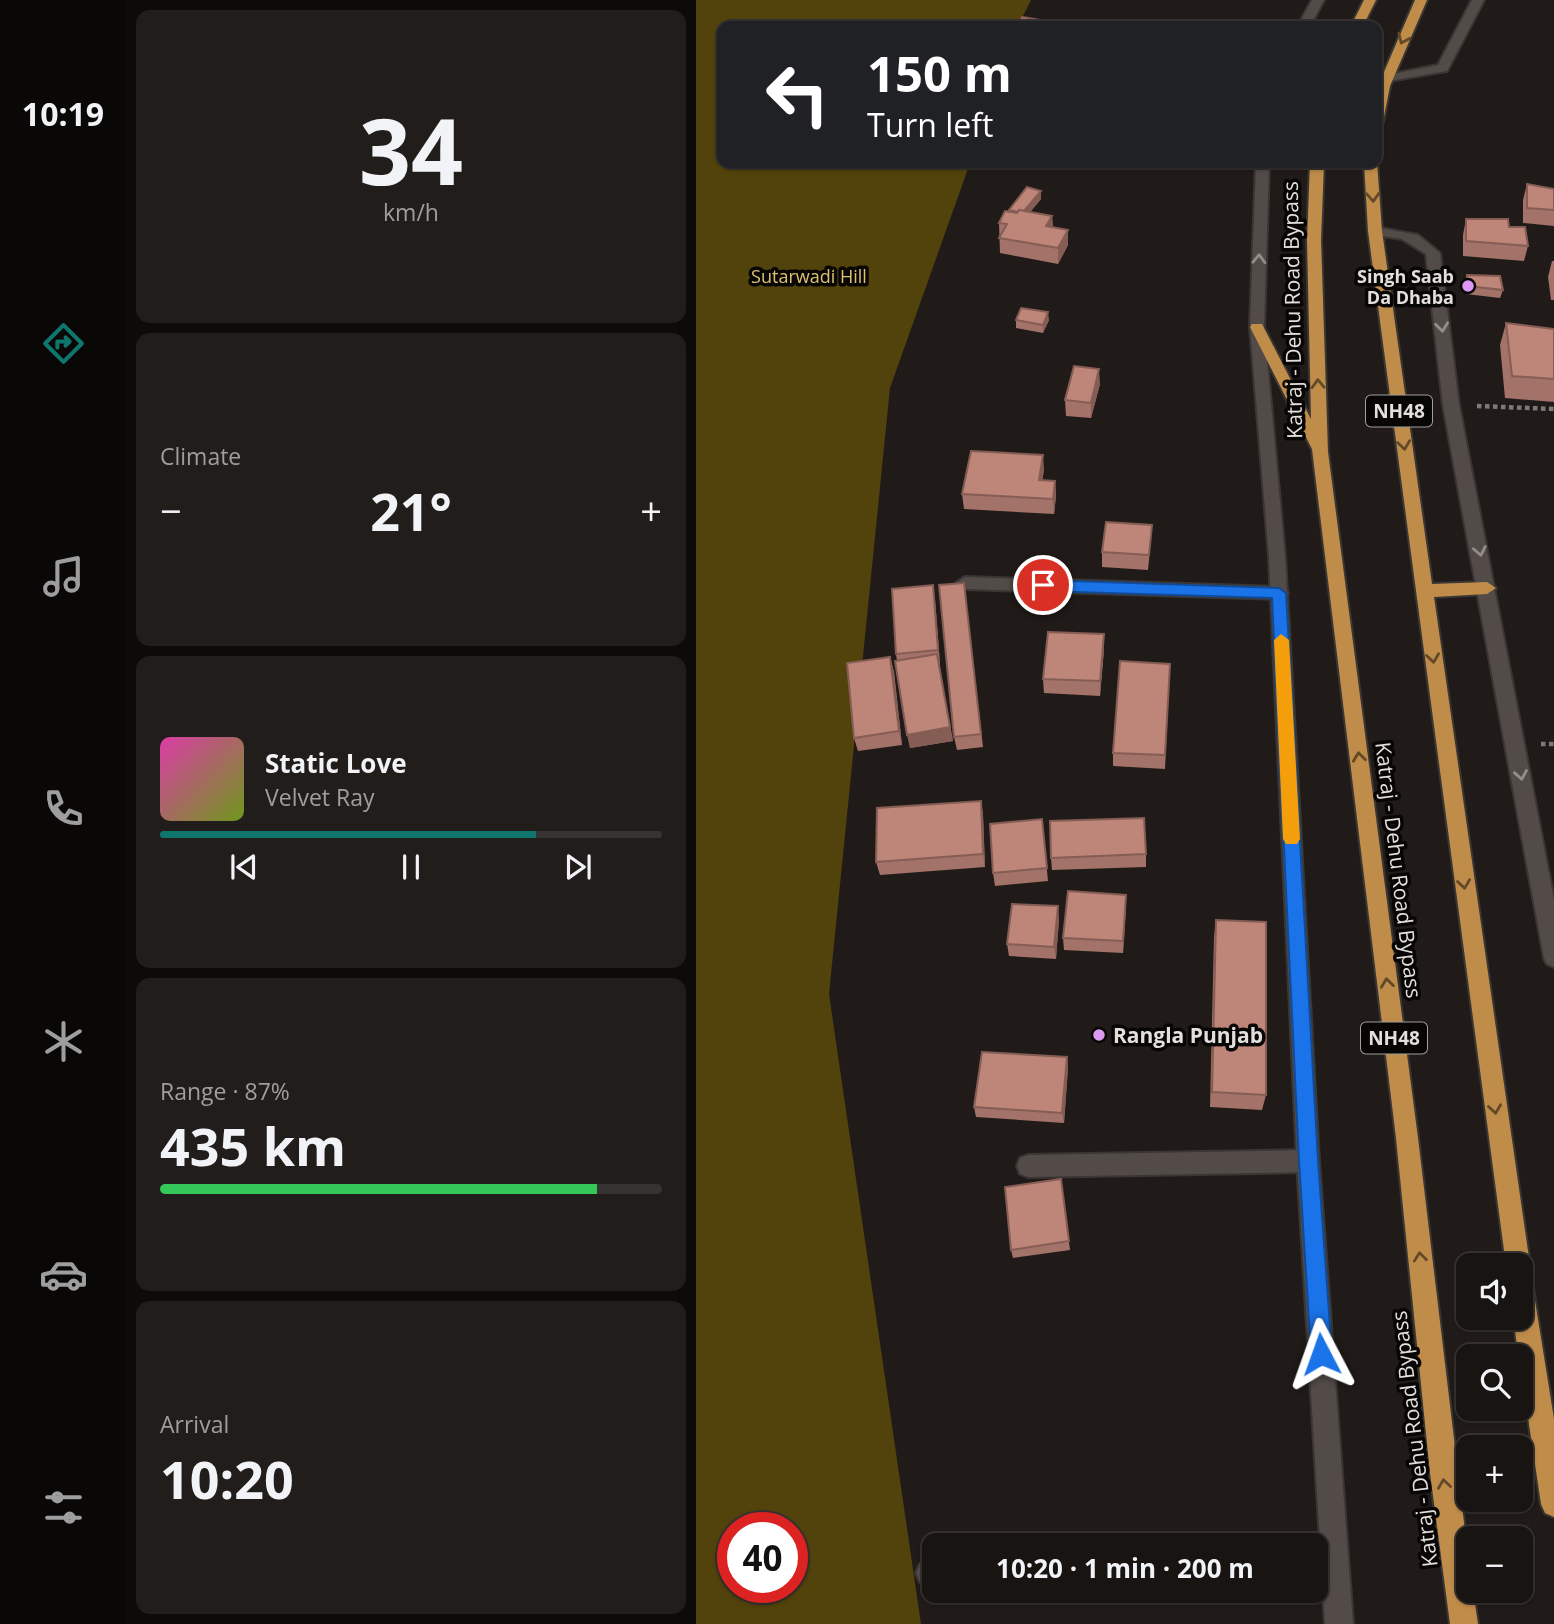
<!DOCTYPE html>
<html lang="en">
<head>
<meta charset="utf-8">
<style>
	:root { --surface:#181412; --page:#211d1b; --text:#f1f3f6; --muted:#9f9e9f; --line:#363332; --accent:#0f766e }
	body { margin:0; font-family:"Open Sans",sans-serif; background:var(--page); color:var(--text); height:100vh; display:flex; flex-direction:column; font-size:26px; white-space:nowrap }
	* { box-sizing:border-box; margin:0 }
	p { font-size:23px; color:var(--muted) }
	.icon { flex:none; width:38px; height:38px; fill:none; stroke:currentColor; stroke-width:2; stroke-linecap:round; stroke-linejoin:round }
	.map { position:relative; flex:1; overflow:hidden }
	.sheet { display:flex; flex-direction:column; gap:10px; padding:10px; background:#0d0b0a; width:570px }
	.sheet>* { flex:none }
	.top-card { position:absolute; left:21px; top:21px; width:665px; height:147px; border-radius:14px; box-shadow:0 2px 5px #0004,0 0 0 2px var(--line); background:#202124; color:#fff; overflow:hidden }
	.fabs { position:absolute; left:760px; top:1253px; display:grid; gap:14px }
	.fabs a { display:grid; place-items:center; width:77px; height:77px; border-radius:14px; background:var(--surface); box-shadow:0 2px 5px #0004,0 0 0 2px var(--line); font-size:35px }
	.speed { position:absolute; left:21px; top:1512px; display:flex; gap:14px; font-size:35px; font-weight:700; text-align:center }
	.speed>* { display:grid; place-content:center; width:91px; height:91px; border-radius:50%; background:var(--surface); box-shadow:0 2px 5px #0004,0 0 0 2px var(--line); line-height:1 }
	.speed .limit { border:10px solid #d22; background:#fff; color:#111 }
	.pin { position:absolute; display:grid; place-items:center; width:60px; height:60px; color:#fff; margin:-30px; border:4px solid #fff; border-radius:50%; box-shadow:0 2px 7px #0007 }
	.me { position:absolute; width:77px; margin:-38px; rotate:356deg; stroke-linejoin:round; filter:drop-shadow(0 0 5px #0008) }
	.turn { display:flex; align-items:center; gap:24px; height:147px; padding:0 35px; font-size:32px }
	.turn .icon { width:91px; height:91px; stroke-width:2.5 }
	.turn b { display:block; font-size:49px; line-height:60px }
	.big { font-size:52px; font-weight:700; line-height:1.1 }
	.sheet .tile { flex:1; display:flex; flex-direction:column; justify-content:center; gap:10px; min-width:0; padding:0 24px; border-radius:14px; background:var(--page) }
	.sheet .dial { align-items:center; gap:0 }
	.dial b { font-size:91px; line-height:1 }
	.song { display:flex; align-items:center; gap:21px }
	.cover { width:84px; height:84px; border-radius:10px; background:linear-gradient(135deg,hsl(320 70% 55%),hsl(80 70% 35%)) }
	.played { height:7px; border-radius:4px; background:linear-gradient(90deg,var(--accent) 75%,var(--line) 75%) }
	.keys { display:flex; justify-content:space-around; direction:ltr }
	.heat { display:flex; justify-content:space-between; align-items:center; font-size:38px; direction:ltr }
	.charge { height:10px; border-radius:5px; background:linear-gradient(90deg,#34c759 87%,var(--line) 0) }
	.trip { position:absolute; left:226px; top:1533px; width:406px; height:70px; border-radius:14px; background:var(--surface); box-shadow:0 2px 5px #0004,0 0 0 2px var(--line); font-weight:700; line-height:70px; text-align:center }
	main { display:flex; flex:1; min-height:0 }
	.tab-bar { display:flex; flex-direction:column; width:126px; justify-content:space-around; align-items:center; background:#0a0807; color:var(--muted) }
	.tab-bar .icon { width:49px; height:49px }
	.tab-bar .active { color:var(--accent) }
	.tab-bar b { font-size:32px; color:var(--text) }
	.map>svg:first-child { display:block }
	.forest { fill:#52420b; fill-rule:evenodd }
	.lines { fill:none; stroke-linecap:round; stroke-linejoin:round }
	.service-casing { stroke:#3a3634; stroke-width:4 }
	.minor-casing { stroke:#3a3634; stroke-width:4 }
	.tertiary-casing { stroke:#3a3634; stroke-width:4 }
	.trunk-casing { stroke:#3a3634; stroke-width:4 }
	.path { stroke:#7e7a77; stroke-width:4.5; stroke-dasharray:4.5 3.5; stroke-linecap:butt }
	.service { fill:#524b47; fill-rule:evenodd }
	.minor { fill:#524b47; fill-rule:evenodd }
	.tertiary { fill:#524b47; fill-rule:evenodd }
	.trunk { fill:#c08c4a; fill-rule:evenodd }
	.wall { fill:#a37268 }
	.shaded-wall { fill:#855d55 }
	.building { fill:#be8579; stroke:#855d55; stroke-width:2 }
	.oneway { stroke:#644928 }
	.oneway2 { stroke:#938e8a }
	.route { fill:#1a73e8; stroke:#114b97; stroke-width:2 }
	.slow { fill:#f59e0b }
	.poi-dot { fill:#dc99f4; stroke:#080605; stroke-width:2.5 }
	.labels { text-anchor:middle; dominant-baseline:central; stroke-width:7; stroke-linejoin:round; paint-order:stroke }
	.far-park-label { font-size:18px; fill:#ddc173; stroke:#080605 }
	.far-poi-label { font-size:18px; font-weight:bold; fill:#e3dfdc; stroke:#080605; text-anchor:end }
	.shield { fill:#080605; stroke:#a19e9c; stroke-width:2 }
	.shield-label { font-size:19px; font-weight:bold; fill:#e3dfdc }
	.street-label { font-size:21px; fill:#e3dfdc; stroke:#080605 }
	.poi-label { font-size:21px; font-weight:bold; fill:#e3dfdc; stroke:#080605; text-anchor:start }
</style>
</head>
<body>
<main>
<nav class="tab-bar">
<b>10:19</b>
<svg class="icon active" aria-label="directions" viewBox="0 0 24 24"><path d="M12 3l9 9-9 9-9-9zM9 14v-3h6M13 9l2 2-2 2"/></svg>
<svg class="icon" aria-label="music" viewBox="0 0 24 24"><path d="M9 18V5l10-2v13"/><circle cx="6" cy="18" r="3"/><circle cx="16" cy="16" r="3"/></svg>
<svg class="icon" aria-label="phone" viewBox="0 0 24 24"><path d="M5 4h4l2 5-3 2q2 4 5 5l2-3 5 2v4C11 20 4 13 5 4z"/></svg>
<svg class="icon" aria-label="climate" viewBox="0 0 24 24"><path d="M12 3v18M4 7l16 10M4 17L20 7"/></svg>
<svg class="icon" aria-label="car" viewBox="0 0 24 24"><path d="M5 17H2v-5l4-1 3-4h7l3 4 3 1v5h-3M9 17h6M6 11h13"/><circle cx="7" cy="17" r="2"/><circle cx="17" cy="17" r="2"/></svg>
<svg class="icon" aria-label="filters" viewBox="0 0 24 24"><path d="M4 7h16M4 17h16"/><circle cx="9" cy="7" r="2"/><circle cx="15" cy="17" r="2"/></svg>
</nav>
<section class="sheet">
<div class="tile dial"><b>34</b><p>km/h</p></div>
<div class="tile"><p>Climate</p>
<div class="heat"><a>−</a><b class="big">21°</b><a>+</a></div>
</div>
<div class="tile">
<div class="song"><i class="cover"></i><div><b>Static Love</b><p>Velvet Ray</p></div></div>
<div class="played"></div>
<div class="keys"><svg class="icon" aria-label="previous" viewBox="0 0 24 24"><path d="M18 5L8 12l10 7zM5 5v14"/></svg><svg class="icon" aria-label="pause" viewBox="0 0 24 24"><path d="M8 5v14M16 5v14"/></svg><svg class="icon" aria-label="next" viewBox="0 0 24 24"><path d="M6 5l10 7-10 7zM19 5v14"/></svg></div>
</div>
<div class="tile"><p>Range · 87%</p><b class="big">435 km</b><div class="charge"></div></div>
<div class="tile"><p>Arrival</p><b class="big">10:20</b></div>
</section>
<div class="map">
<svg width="858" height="1624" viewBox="0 0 858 1624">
	<rect width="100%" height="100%" fill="#201b18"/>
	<path class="forest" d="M0 0H335L322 26H26V163H274L194 388 133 994 225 1624H0ZM37 1528H96V1587H37Z"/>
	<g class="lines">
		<defs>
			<g id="service">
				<polygon points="612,1150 620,1153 623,1161 620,1169 612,1172 332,1177 324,1174 321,1166 324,1158 332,1155"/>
				<polygon points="233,1560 238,1560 238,1586 224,1582 220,1573 224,1564"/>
			</g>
			<polygon id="minor" points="269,577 583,587 589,589 592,593 589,597 583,599 269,589 260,583"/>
			<g id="tertiary">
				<polygon points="616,0 628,0 614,26 602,26"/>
				<polygon points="776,0 788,0 751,71 687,82 687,76 742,65"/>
				<polygon points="560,163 573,163 568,327 589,557 623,1161 657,1624 629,1624 601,1161 573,557 554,327"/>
				<polygon points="679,227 722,235 744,253 763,405 858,900 858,967 851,964 848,958 747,405 730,254 706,239 674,234 672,231"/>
			</g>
			<g id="trunk">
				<polygon points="668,0 680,0 667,26 655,26"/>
				<polygon points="719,0 731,0 694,86 687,122 681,126 682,86"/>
				<polygon points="681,162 686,231 736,584 791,582 800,588 791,594 738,597 834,1265 831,1273 836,1282 858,1419 858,1517 849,1513 845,1504 817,1318 824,1318 824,1265 810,1265 672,231 668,163"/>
				<polygon points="614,163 628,163 625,240 632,452 722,1138 772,1556 772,1591 777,1591 782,1624 754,1624 734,1473 700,1138 616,449 554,327 556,324 566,324 615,419 611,240"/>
			</g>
		</defs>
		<use href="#service" class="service-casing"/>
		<use href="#minor" class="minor-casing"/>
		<use href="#tertiary" class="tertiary-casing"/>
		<use href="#trunk" class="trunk-casing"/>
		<g class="path">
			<polyline points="781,406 858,409"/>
			<polyline points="845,744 858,744"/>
		</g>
		<use href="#service" class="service"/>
		<use href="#minor" class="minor"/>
		<use href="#tertiary" class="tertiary"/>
		<use href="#trunk" class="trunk"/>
	</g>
	<g class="wall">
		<polygon points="831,184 858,189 858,226 827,223 827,200"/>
		<polygon points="345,199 334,212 356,216 357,227 372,245 362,264 304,253 303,223 313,212 313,210"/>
		<polygon points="770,219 813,227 832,246 828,261 767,256 767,235"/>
		<polygon points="856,261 858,261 858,300 855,300 852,277"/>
		<polygon points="771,275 807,290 804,298 770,294 769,283"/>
		<polygon points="320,320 353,320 347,333 320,328"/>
		<polygon points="810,323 858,329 858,402 809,398 804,345"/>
		<polygon points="404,384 395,418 370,416 369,400"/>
		<polygon points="348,470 346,480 359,481 360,496 358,514 268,509 266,494"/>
		<polygon points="455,540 452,570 406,567 406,552"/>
		<polygon points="268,583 287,747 261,750 258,737"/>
		<polygon points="239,600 244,664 243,665 257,741 214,748 200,654"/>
		<polygon points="408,634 408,649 404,696 348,693 347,679"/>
		<polygon points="194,657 198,672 206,745 162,751 158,738"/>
		<polygon points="474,664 469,769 417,766 417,753"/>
		<polygon points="285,801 287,815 289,867 184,875 180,862"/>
		<polygon points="346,819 352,881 299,886 297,873"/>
		<polygon points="450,854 450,867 356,870 355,858"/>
		<polygon points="430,907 427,953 368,950 367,938"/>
		<polygon points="363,919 360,959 313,956 311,944"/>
		<polygon points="520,920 570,1095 566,1110 514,1107 518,937"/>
		<polygon points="371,1057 372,1068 368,1123 280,1117 278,1107"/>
		<polygon points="365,1179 374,1250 317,1258 315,1250"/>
	</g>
	<g class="shaded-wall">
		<polygon points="345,191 345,199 327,221 326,213"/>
		<polygon points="356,216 357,231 350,226"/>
		<polygon points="372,230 372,245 362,264 362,248"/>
		<polygon points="352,312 353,320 347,333 347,325"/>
		<polygon points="403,369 404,384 395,418 395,403"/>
		<polygon points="347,455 348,470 344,495 343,480"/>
		<polygon points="359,481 360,496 358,514 357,499"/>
		<polygon points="237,585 239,600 244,664 242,650"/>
		<polygon points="408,634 408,649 404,696 404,681"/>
		<polygon points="194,657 198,672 206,745 203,731"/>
		<polygon points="254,727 257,741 214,748 211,735"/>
		<polygon points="285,801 287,815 289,867 287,854"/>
		<polygon points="430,895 430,907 427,953 427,941"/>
		<polygon points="362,906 363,919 360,959 358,947"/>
		<polygon points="371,1057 372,1068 368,1123 366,1113"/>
	</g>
	<g class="building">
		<polygon points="326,17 357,22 354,26 321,26"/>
		<polygon points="831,184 858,189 858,210 831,208"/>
		<polygon points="331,187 345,191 328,211 323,210 322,212 313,210"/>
		<polygon points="323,210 356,216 350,226 372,230 362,248 303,238 311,224 303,223 309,211 321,213"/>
		<polygon points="770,219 812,219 813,227 829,227 832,246 770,241"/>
		<polygon points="771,275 804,276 807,290 772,286"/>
		<polygon points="325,308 352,312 347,325 320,320"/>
		<polygon points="810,323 858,329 858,379 816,376"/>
		<polygon points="378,366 403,369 395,403 369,400"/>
		<polygon points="275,451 347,455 343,480 359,481 357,499 266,494"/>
		<polygon points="410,522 456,525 453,555 406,552"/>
		<polygon points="268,583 285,734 258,737 243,585"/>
		<polygon points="237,585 242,650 200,654 196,589"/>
		<polygon points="352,632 408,634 404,681 347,679"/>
		<polygon points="241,654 254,727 211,735 199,661"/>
		<polygon points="194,657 203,731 158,738 151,663"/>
		<polygon points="424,661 474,664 469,755 417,753"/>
		<polygon points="285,801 287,854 180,862 181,808"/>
		<polygon points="448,818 450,854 355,858 354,821"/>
		<polygon points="346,819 351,868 297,873 294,824"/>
		<polygon points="372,891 430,895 427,941 367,938"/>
		<polygon points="316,904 362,906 358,947 311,944"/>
		<polygon points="520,920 570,922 570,1095 516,1092"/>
		<polygon points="286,1052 371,1057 366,1113 278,1107"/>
		<polygon points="365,1179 373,1241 315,1250 309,1187"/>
	</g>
	<defs><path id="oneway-chevron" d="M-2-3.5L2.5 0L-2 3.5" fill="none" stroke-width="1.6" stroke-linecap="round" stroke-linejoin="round" transform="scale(1.75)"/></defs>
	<g class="oneway">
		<use href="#oneway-chevron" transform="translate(707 39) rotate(114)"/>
		<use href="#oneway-chevron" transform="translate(677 197) rotate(87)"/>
		<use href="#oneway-chevron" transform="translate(622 384) rotate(-92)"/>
		<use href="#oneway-chevron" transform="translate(708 445) rotate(82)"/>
		<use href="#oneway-chevron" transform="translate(737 658) rotate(82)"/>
		<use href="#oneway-chevron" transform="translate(663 757) rotate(-97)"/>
		<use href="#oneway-chevron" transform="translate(768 884) rotate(82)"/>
		<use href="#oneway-chevron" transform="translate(691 983) rotate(-97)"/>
		<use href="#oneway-chevron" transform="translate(799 1109) rotate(82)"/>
		<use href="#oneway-chevron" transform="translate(724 1257) rotate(-96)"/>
		<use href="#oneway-chevron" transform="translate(748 1484) rotate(-98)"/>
	</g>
	<g class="oneway2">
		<use href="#oneway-chevron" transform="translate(563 259) rotate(-88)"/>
		<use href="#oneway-chevron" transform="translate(746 327) rotate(83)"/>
		<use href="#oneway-chevron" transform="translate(784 551) rotate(79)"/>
		<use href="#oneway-chevron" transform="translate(825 775) rotate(80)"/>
	</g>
	<polygon class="route" points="347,580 583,588 590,593 622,1161 636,1354 633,1361 625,1364 618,1361 615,1354 603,1161 576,598 347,591 340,585"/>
	<polygon class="slow" points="585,634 593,640 604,839 601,844 590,844 587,839 578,640"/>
	<g class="poi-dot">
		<circle cx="772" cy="286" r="7"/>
		<circle cx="403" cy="1035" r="7"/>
	</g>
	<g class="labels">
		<g class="far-park-label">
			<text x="113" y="276">Sutarwadi Hill</text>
		</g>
		<g class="far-poi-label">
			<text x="758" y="276">Singh Saab<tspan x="758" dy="21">Da Dhaba</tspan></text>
		</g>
		<g class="shield">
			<rect x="670" y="395.5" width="66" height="31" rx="5"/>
			<rect x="665" y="1022.5" width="66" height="31" rx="5"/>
		</g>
		<g class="shield-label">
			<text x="703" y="411">NH48</text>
			<text x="698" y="1038">NH48</text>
		</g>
		<g class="street-label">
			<text transform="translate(596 310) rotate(-91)">Katraj - Dehu Road Bypass</text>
			<text transform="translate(703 870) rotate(83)">Katraj - Dehu Road Bypass</text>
			<text transform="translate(718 1439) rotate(-97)">Katraj - Dehu Road Bypass</text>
		</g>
		<g class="poi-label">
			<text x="417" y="1035">Rangla Punjab</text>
		</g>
	</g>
</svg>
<div class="fabs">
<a><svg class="icon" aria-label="sound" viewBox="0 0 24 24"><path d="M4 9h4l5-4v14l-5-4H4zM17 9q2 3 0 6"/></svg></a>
<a><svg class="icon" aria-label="search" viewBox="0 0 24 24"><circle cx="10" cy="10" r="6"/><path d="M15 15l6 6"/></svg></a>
<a>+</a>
<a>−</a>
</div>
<div class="speed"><div class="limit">40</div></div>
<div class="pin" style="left:347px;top:585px;background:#d93025"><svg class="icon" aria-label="arrive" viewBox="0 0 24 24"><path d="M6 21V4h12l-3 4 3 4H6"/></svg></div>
<svg class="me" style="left:625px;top:1354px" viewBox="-20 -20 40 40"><path d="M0-17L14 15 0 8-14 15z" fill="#1a73e8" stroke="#fff" stroke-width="4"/></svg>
<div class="trip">10:20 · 1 min · 200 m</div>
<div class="top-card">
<div class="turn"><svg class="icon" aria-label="left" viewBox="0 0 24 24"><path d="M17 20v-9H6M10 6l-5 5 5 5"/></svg><div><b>150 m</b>Turn left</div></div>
</div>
</div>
</main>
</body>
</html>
